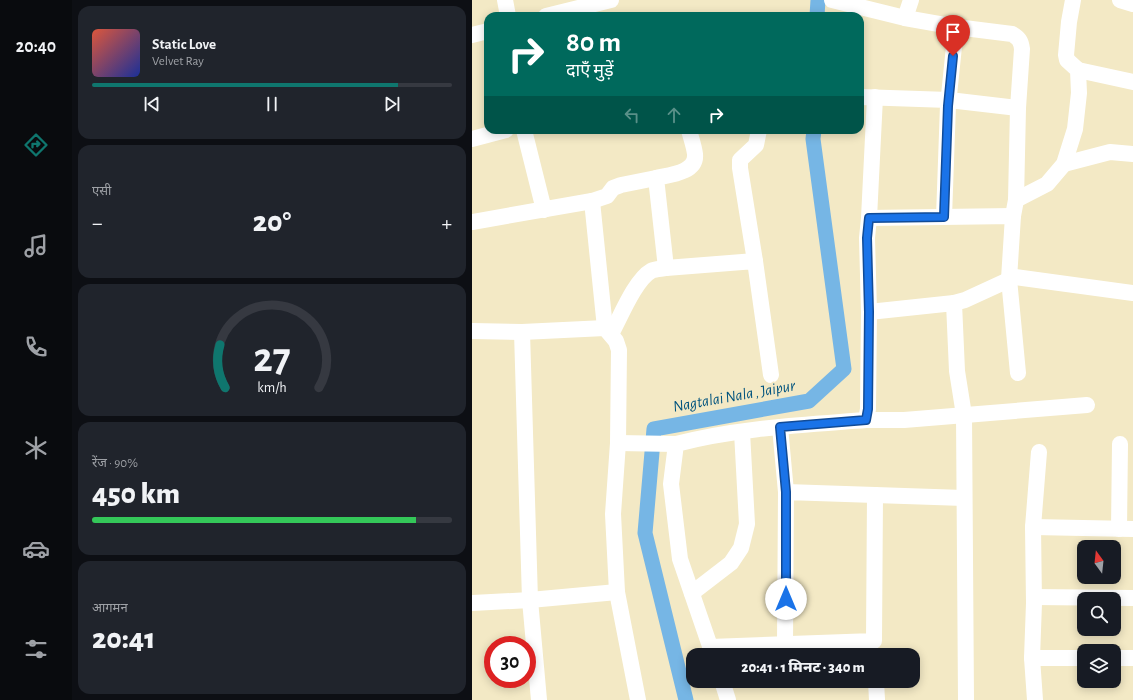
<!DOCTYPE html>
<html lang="hi">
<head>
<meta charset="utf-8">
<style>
	:root { --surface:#171b24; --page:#20242c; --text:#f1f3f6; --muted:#9ea1a6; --line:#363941; --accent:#0f766e }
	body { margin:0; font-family:"Alegreya Sans","Noto Sans Devanagari",sans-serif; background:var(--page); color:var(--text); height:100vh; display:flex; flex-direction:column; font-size:15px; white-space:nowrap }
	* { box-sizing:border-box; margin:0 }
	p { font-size:13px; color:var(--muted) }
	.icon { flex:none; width:22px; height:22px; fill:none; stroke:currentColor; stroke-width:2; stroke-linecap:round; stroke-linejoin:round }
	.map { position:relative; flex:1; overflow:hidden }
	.details { display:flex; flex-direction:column; gap:6px; padding:6px; background:#0d0f14; width:400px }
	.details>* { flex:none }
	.banner { position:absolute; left:12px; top:12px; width:380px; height:122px; border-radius:12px; box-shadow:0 2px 10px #0003; background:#00695c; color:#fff; overflow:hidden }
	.needle { width:26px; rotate:345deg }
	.fabs { position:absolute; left:605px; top:540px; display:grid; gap:8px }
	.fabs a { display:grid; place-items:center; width:44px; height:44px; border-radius:8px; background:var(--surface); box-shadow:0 2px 10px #0003; font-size:20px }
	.speed { position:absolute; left:12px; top:636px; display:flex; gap:8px; font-size:20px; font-weight:700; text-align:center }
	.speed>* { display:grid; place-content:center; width:52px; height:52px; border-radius:50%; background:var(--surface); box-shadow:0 2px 10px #0003; line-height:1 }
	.speed .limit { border:6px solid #d22; background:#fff; color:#111 }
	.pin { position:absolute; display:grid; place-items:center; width:34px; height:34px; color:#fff; margin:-41px -17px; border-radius:50% 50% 50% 0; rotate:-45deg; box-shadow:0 0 4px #0007 }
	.pin .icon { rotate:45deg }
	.me { position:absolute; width:44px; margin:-22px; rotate:0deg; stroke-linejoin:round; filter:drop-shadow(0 0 3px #0008) }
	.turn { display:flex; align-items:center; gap:14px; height:84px; padding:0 16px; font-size:18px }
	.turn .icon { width:52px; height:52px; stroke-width:2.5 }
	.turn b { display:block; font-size:28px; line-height:34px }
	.lanes { display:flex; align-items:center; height:38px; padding:0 16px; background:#0003; justify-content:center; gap:20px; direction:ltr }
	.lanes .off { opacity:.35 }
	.big { font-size:30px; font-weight:800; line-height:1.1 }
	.details .tile { flex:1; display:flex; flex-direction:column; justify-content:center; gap:6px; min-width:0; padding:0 14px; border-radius:12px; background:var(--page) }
	.details .dial { align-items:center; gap:0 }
	.dial svg { height:104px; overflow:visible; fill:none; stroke:var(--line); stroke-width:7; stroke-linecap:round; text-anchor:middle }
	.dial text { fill:var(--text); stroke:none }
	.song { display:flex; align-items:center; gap:12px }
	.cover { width:48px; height:48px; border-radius:6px; background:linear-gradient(135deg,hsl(10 70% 55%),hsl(230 70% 35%)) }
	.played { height:4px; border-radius:2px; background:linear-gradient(90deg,var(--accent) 85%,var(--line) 85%) }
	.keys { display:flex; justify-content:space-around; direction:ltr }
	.heat { display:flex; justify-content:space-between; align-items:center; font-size:22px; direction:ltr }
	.charge { height:6px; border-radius:3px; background:linear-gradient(90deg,#34c759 90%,var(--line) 0) }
	.trip { position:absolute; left:214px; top:648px; width:234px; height:40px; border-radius:12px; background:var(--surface); box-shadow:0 2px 10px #0003; font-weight:800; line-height:40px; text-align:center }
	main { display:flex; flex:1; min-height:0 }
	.menu { display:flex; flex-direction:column; width:72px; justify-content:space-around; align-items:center; background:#090b0e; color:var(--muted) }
	.menu .icon { width:28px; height:28px }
	.menu .active { color:var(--accent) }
	.menu b { font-size:18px; color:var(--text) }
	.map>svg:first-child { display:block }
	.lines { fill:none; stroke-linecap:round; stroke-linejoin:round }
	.canal { stroke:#76b6e5; stroke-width:15 }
	.minor { stroke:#fff; stroke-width:16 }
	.route-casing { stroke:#114b97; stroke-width:10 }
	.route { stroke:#1a73e8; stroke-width:7 }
	.labels { text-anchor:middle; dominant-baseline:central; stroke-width:4; stroke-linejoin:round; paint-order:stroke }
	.water-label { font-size:16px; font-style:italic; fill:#00537e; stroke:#f3e9c5 }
</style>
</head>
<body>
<main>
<nav class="menu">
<b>20:40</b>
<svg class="icon active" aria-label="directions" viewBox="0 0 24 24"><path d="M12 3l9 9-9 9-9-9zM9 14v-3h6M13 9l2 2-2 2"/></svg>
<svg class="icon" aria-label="music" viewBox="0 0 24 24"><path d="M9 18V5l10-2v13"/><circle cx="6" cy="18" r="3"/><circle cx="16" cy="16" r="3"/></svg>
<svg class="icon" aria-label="phone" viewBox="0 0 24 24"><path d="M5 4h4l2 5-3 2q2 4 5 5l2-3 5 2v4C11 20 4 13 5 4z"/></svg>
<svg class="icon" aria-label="climate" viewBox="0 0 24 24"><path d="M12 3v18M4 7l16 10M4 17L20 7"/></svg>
<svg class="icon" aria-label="car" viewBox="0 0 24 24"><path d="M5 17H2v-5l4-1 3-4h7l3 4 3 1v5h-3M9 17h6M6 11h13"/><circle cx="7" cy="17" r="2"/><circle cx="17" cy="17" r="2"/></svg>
<svg class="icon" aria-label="filters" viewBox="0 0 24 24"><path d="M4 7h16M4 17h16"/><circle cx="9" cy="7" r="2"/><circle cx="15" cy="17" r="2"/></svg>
</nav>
<section class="details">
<div class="tile">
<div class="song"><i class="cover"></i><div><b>Static Love</b><p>Velvet Ray</p></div></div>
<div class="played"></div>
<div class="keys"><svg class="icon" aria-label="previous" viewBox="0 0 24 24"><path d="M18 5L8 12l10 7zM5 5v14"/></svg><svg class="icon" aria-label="pause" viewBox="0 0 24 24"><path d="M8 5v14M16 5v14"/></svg><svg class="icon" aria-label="next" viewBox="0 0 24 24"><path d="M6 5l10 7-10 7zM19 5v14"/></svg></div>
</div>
<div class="tile"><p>एसी</p>
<div class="heat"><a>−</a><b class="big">20°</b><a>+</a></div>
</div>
<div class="tile dial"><svg viewBox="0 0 100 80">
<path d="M14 69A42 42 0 1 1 86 69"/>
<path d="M14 69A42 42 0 0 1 10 36" stroke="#0f766e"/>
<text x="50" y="56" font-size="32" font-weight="700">27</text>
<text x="50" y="72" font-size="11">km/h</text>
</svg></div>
<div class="tile"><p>रेंज · 90%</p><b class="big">450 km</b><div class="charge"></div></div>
<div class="tile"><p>आगमन</p><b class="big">20:41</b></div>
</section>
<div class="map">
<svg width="661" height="700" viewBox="0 0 661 700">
	<rect width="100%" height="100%" fill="#f3e9c5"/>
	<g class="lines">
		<g class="canal">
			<polyline points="345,16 346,0"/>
			<polyline points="214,700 173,533 182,429 337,401 372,369 341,139 342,130"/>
		</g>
		<g class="minor">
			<polyline points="33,0 36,16"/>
			<polyline points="360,0 433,18"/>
			<path d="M439 0 433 18 484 27 540 34C547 38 549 41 550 49L546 108 544 200 541 216"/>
			<polyline points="648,0 661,4"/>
			<polyline points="74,16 139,0"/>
			<polyline points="0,35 16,31"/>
			<polyline points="606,70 661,82"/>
			<polyline points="388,97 477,100 546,108"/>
			<polyline points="52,130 72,210"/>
			<polyline points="0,139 34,130"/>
			<polyline points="592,164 638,152 661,154"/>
			<polyline points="544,200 575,184 592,164 603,129 607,93 606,70 595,60 594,55 597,22 601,0"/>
			<polyline points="120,201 133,328"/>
			<polyline points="472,217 476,105 484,27"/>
			<polyline points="397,218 541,216 537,279 546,373"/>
			<polyline points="0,222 120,201 135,196 141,188 149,185 184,178"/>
			<polyline points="283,261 268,168 268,160 284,145 287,130"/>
			<path d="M194 268 184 178C197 175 225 173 223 154 222 146 219 138 217 130"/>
			<polyline points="482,303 493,300 543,277 661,293"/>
			<polyline points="397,312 482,303 485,371 492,415 494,700"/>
			<polyline points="0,331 50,332 133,328 144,341 147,350 146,443 141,514 145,592 166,700"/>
			<polyline points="50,332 58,600 67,700"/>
			<path d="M139 334C148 318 163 280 179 271 183 269 189 269 194 268L283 261 299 375"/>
			<polyline points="394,420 432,420 615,405"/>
			<polyline points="308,427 314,492"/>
			<polyline points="146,443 204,444"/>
			<polyline points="561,527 661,529"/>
			<polyline points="647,529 648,444"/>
			<polyline points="220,593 259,563 269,548 275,524 270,432"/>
			<polyline points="562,597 661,598"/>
			<polyline points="0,603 58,600 145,592"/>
			<polyline points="313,644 314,492 492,498"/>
			<polyline points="238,647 402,641 403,495"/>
			<path d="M241 655 208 559 199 484 204 444C265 428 330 425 394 420L396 409 397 312 395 238 397 218 403 97"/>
			<polyline points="560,658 612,658"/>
			<polyline points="642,658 661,658"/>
			<polyline points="250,681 256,700"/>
			<polyline points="404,681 405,700"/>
			<polyline points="563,700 560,658 562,603 561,527 567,452"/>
		</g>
	</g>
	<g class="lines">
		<defs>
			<polyline id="route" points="314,599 314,492 308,427 394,420 396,409 397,312 395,238 397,218 472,217 476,106 481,56"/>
		</defs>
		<use href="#route" class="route-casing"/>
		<use href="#route" class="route"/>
	</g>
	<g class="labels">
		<g class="water-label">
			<text transform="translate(262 396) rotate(-10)">Nagtalai Nala , Jaipur</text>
		</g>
	</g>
</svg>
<div class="fabs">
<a><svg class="needle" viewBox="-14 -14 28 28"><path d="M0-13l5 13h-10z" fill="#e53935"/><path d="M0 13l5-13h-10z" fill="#9ea1a6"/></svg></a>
<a><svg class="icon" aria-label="search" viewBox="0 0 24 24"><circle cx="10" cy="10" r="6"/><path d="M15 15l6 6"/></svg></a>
<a><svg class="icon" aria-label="layers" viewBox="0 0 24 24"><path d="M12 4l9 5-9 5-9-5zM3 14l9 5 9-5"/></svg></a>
</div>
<div class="speed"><div class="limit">30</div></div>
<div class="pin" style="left:481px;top:56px;background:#d93025"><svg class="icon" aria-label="arrive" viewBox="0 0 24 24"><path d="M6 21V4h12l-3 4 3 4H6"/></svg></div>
<svg class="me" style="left:314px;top:599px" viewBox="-20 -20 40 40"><circle r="19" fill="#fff"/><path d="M0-13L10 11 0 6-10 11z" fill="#1a73e8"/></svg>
<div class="trip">20:41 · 1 मिनट · 340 m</div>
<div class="banner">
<div class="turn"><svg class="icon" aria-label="right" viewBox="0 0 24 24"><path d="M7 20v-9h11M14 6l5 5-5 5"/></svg><div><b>80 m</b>दाएँ मुड़ें</div></div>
<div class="lanes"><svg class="icon off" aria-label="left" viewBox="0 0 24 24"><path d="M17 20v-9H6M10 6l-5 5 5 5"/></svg><svg class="icon off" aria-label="ahead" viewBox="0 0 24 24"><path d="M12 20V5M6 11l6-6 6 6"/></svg><svg class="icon" aria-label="right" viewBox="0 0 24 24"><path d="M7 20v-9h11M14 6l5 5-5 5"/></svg></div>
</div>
</div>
</main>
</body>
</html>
